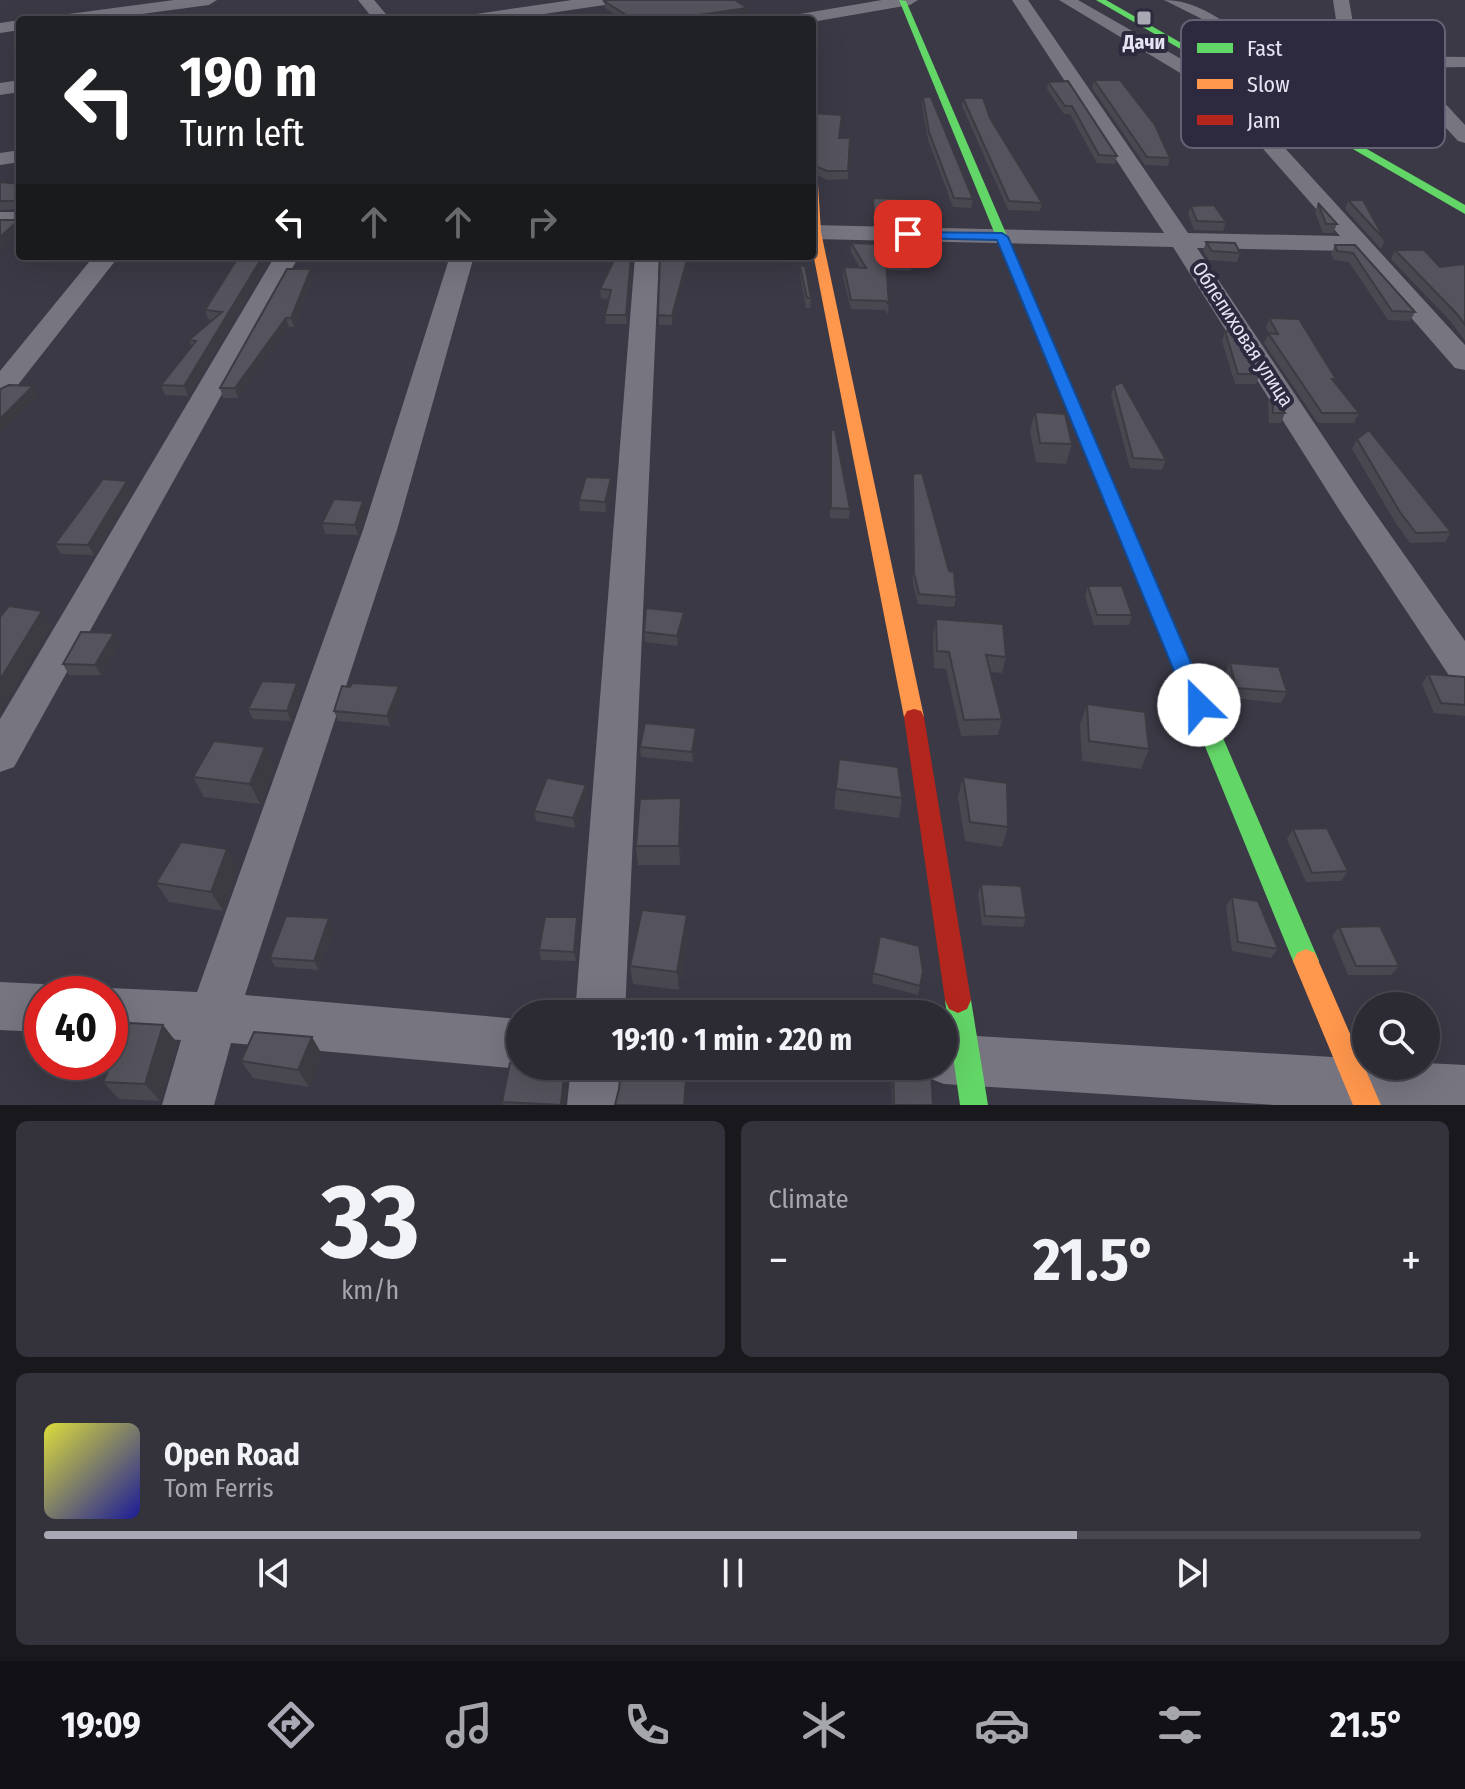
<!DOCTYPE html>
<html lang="en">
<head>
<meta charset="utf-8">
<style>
	:root { --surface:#2c2b34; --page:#34333c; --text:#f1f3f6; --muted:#a6a7ac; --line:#48474f; --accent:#a9a8b5 }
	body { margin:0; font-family:"Fira Sans Condensed",sans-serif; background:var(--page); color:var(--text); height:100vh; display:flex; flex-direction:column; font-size:30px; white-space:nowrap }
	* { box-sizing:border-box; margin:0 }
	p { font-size:26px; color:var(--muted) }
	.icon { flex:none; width:44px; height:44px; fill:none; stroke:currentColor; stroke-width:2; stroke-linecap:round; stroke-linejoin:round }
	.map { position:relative; height:1105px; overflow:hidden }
	.sheet { display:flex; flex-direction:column; gap:16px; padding:16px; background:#18181d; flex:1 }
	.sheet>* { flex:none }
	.banner { position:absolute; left:16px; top:16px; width:800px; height:244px; border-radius:8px; box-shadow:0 8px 32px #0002,0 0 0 2px var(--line); background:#202124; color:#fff; overflow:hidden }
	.buttons { position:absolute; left:1352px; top:992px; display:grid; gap:16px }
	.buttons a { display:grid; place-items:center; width:88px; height:88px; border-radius:50%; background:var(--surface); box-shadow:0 8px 32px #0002,0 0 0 2px var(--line); font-size:40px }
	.speed { position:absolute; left:24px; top:976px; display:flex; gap:16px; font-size:40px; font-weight:700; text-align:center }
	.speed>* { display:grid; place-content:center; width:104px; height:104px; border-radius:50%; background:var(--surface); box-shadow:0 8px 32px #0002,0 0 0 2px var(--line); line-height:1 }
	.speed .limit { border:12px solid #d22; background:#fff; color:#111 }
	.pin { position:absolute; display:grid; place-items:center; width:68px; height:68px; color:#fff; margin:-34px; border-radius:16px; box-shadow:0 4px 12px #0006 }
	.me { position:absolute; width:88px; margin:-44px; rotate:337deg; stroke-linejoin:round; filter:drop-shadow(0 0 6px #0008) }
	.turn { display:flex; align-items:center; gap:28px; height:168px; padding:0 32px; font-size:36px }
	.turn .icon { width:104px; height:104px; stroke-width:2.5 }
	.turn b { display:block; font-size:56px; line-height:68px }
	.lanes { display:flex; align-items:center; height:76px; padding:0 32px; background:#0003; justify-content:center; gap:40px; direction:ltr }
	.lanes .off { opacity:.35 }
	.big { font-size:60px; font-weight:700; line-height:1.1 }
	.sheet .card { flex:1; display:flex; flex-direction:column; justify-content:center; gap:12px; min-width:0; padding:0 28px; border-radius:12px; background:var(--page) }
	.sheet .dial { align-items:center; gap:0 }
	.dial b { font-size:104px; line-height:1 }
	.song { display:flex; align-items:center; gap:24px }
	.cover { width:96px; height:96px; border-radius:12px; background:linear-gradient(135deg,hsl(60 70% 55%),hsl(240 70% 35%)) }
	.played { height:8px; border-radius:4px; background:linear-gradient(90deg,var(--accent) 75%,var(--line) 75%) }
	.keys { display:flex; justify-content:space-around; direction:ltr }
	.heat { display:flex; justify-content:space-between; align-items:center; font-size:44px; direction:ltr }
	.sheet .tiles { flex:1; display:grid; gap:16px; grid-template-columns:1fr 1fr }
	.card:last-child { grid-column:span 2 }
	.trip { position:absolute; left:506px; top:1000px; width:452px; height:80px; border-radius:40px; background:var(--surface); box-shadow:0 8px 32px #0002,0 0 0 2px var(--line); font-weight:700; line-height:80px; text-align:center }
	.tab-bar { display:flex; height:128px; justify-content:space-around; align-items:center; background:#121115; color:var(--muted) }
	.tab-bar .icon { width:56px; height:56px }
	.tab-bar .current { color:var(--accent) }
	.tab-bar b { font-size:36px; color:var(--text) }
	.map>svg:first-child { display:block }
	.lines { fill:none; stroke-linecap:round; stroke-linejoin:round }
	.street { fill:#767580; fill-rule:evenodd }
	.fast { fill:#63d668; fill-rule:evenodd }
	.slow { fill:#ff974d; fill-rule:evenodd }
	.jam { fill:#b3261e; fill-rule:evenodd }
	.wall { fill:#494851 }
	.shaded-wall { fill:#3c3b42 }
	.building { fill:#55545e; stroke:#3c3b42; stroke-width:2 }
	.route { fill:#1a73e8; stroke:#114b97; stroke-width:2 }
	.poi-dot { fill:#a9a8b5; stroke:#2d2a3f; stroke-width:3 }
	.labels { text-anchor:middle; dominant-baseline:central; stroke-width:8; stroke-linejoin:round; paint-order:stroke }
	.far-poi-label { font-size:20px; font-weight:bold; fill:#e5e4f2; stroke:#2d2a3f }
	.far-street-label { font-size:20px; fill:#e5e4f2; stroke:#2d2a3f }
	.key { fill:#2d2a3f; stroke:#646275; stroke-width:2 }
	.key-label { font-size:22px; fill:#e5e4f2 }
</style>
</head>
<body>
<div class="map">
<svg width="1465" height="1105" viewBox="0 0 1465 1105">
	<rect width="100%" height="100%" fill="#3a3945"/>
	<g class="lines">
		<g class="street">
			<polygon points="174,0 217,0 209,5 97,20 53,20 61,15"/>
			<polygon points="358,0 374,0 391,20 374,20"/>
			<polygon points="572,0 613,0 605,5 502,20 461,20 469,15"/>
			<polygon points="882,0 918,0 910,5 812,22 786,20 794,15"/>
			<polygon points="1012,0 1028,0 1188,233 1340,236 1235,117 1225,100 1059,0 1078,0 1239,92 1250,110 1465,345 1465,370 1455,368 1353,251 1197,248 1363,496 1465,641 1465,684 1452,680 1340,511 1173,247 812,239 812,225 1164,233"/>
			<path d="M1164 0C1219 0 1252 57 1287 54 1301 52 1323 38 1338 33L1333 0H1349L1355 35 1313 55 1465 57V67L1401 68 1427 84 1465 125V143L1458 141 1413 92 1376 68 1266 63 1217 72 1211 71 1208 67 1211 63 1251 55 1202 19Z"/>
			<polygon points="20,20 20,30 0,33 0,23"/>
			<polygon points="20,80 20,92 0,95 0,83"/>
			<polygon points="20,150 20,162 0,165 0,153"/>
			<rect x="0" y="212" width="20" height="14"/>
			<polygon points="94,256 119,256 10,395 0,398 0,371"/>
			<polygon points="275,256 299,256 14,767 0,772 0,719"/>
			<polygon points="450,256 474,256 397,530 245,995 520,1019 520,1066 527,1066 520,1069 231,1043 214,1105 162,1105 181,1040 110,1036 110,994 95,994 110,988 197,992 363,530"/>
			<polygon points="635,256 659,256 625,1014 575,1014"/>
			<polygon points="0,982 42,984 59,991 61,994 42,994 42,1032 0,1030"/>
			<polygon points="944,1034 1366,1059 1366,1066 1426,1066 1426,1063 1465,1065 1465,1105 1275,1105 944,1084 926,1077 922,1066 944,1066"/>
			<polygon points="571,1066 621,1066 619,1105 567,1105"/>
		</g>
		<g class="fast">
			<polygon points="899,0 906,1 1319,961 1315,969 1306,973 1297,969 1293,961"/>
			<polygon points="1096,0 1106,0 1465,205 1465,214"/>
			<polygon points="958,987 967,991 971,1000 988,1105 960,1105 945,1000 949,991"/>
		</g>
		<g class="slow">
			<polygon points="812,181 818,184 821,232 924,717 921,723 914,725 907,723 904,717 812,248"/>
			<polygon points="1306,949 1315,953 1381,1105 1353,1105 1293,961 1297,953"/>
		</g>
		<polygon class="jam" points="914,709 921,711 924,717 971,1000 967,1009 958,1013 949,1009 945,1000 904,717 907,711"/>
	</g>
	<g class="wall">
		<polygon points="604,1 747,15 711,20 623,20 605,8"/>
		<polygon points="1094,80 1170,158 1168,166 1145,165 1092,88"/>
		<polygon points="1068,81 1117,156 1115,164 1097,163 1070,114 1064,114 1047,89 1048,82"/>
		<polygon points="923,97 973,199 971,208 953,207 928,140 922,105"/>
		<polygon points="963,98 990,118 1042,203 1040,211 1008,210 962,106"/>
		<polygon points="812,113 840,138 850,138 848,179 827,180 813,173"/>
		<polygon points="0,182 20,184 20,209 0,210"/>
		<polygon points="873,198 907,215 906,224 873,223"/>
		<polygon points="1348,200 1385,240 1381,249 1345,209"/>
		<polygon points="1318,203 1337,224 1333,233 1323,233 1315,212"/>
		<polygon points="1191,206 1226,222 1223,231 1194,230 1188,214"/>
		<polygon points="875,234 912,262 911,271 887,270 889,305 888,315 885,310 851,309 843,277 844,267 860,268 851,252 851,243 874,244"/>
		<polygon points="1206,242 1240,253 1237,262 1209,260 1203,251"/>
		<polygon points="1335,245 1355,245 1415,312 1410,321 1388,320 1349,262 1334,260 1331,254"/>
		<polygon points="1395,250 1440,267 1465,264 1465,341 1452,323 1391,259"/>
		<polygon points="239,256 265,256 267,263 188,396 165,395 161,385 192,346 189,340 212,320 208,319 205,310"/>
		<polygon points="633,256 627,324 606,324 605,315 609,299 601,298 600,289"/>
		<polygon points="660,256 689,256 689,261 672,325 659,325"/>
		<polygon points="800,266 811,298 810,308 806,308 800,275"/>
		<polygon points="313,278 294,327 289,327 238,398 223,398 220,388"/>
		<polygon points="1269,318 1336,379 1334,383 1359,413 1354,423 1318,423 1264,343 1269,333 1266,328"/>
		<polygon points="1225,331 1260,374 1256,384 1235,384 1222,341"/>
		<polygon points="1114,386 1166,460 1162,470 1130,468 1111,395"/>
		<polygon points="1272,394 1285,413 1281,423 1269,423 1268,403"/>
		<polygon points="1035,412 1072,444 1066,464 1036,462 1030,431"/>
		<polygon points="831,430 850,509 849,519 830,518"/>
		<polygon points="1357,439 1451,532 1445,542 1410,543 1395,522 1352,449"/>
		<polygon points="913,474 956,597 954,607 918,604 913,583 912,484"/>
		<polygon points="612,488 606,512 580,511 579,500"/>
		<polygon points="132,491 94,555 61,554 55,544"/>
		<polygon points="366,511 358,535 325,534 322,523"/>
		<polygon points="1088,586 1132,615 1129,625 1094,625 1085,596"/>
		<polygon points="684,612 684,622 678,646 645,642 644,632"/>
		<polygon points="936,619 1006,657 1002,673 990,672 1002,719 998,735 961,736 946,669 934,668 933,636"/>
		<polygon points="120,643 101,675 69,675 63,664"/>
		<polygon points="1230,663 1287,692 1281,703 1231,698 1225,673"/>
		<polygon points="1428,674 1465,677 1465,716 1434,713 1422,684"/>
		<polygon points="301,693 291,721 253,719 248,709"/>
		<polygon points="402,696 390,726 338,721 334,711"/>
		<polygon points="1087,704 1149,749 1141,769 1082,761 1080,724"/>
		<polygon points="696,728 697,738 693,762 641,757 640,747"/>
		<polygon points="839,759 902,798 899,818 834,809"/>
		<polygon points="275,767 260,804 204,797 193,777"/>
		<polygon points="963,777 1008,827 1002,847 965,841 958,797"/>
		<polygon points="586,785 587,795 575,828 536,821 534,811"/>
		<polygon points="681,798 682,818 680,865 638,865 636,846"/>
		<polygon points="1293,829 1348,871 1341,881 1306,882 1287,839"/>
		<polygon points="227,849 238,869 223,911 169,902 156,883"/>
		<polygon points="981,884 1026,918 1023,927 982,925 978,894"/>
		<polygon points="1232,897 1278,949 1271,958 1232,951 1226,906"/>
		<polygon points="329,918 334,928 319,970 275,967 270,958"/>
		<polygon points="578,927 576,961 541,960 539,950"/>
		<polygon points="1339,927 1399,966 1391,975 1348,975 1332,936"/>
		<polygon points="688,934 679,990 633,984 630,966"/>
		<polygon points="880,936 920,986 918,995 872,983"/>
		<polygon points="163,1025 177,1043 160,1101 119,1099 103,1082"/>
		<polygon points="322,1054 309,1087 253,1078 241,1061"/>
		<polygon points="520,1066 566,1066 567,1072 564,1105 503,1105 502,1102"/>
		<polygon points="891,1066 926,1066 933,1105 892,1105"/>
	</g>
	<g class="shaded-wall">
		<polygon points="747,8 747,15 710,20 685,20 685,17"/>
		<polygon points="818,41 818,48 812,68 812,61"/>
		<polygon points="20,219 20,231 0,250 0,237"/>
		<polygon points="263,256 265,256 267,263 188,396 184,386"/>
		<polygon points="631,256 633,256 627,324 626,315"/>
		<polygon points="688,256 689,256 689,261 672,325 672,316"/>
		<polygon points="311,269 313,278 294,327 291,318"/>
		<polygon points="286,318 289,327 238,398 235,388"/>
		<polygon points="33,386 38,396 1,433 0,431 0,419"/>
		<polygon points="611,478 612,488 606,512 605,502"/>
		<polygon points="127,481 132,491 94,555 88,545"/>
		<polygon points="363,501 366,511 358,535 355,525"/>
		<polygon points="42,611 52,626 0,713 0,680"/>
		<polygon points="684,612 684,622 678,646 677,636"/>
		<polygon points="114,633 120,643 101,675 95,665"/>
		<polygon points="297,683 301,693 291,721 287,711"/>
		<polygon points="399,686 402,696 390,726 387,716"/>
		<polygon points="696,728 697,738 693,762 692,752"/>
		<polygon points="265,747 275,767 260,804 250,784"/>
		<polygon points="586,785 587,795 575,828 573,818"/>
		<polygon points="681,798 682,818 680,865 679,846"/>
		<polygon points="227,849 238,869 223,911 211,892"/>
		<polygon points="687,915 688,934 679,990 677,972"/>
		<polygon points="577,917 578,927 576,961 574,952"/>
		<polygon points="329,918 334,928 319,970 314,961"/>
		<polygon points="163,1025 177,1043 160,1101 145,1084"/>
		<polygon points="312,1037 322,1054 309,1087 298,1070"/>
		<polygon points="565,1066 567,1072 564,1105 561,1105"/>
		<polygon points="687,1066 690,1066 686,1105 684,1105"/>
	</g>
	<g class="building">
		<polygon points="606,0 735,0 747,8 685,17 686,20 682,20 683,17 670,19 670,20 634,20 604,1"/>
		<polygon points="812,40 818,41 812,61"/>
		<polygon points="1094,80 1120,80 1155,125 1170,158 1147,157"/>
		<polygon points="1068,81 1117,156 1099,155 1072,106 1065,106 1048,82"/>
		<polygon points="923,97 931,97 973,199 954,198 929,132"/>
		<polygon points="963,98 983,98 990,118 1042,203 1009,201"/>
		<polygon points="812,113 842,115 839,138 850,138 848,171 827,171 813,165 812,167"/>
		<polygon points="0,182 20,184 20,198 17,201 0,201"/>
		<polygon points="873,198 905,199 907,215 874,215"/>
		<polygon points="1348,200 1363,200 1385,240"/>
		<polygon points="1318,203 1337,224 1326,224"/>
		<polygon points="1214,205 1226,222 1197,221 1191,206"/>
		<polygon points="20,218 20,219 0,237 0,220 16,220"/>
		<polygon points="875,234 909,235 912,262 886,261 889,305 886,301 851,300 844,267 866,268 851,243 875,244"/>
		<polygon points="1206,242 1235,243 1240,253 1212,251"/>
		<polygon points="1335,245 1355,245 1415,312 1392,311 1353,253 1337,251"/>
		<polygon points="1395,250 1424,250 1440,267 1465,264 1465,325 1457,314"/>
		<polygon points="239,256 263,256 184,386 161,385 196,341 189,340 222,312 205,310"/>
		<polygon points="616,256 631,256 626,315 605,315 611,290 600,289"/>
		<polygon points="660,256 688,256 672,316 658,315"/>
		<polygon points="800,266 805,266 811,298 807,298"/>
		<polygon points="287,269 311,269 291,318 286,318 235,388 220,388"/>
		<polygon points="1269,318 1299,319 1336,379 1332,379 1359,413 1322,413 1268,333 1278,334"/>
		<polygon points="1225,331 1232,332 1260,374 1238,374"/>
		<polygon points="1122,382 1166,460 1133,458 1114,386"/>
		<polygon points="9,385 33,386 0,419 0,389"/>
		<polygon points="1272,394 1285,413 1273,413"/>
		<polygon points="1035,412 1065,414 1072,444 1040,443"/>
		<polygon points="831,430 835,430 850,509 831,508"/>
		<polygon points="1369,430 1451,532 1416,533 1400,512 1357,439"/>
		<polygon points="922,473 949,571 954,572 956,597 919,594 914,573 913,474"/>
		<polygon points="586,477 611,478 605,502 579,500"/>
		<polygon points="103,479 127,481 88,545 55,544"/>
		<polygon points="334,499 363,501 355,525 322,523"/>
		<polygon points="1088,586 1122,586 1132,615 1097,615"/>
		<polygon points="9,606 42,611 0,680 0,617"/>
		<polygon points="646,608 684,612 677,636 644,632"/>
		<polygon points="936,619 1003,624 1006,657 986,655 1002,719 964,720 949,652 937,651"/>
		<polygon points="81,632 114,633 95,665 63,664"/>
		<polygon points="1230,663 1279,667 1287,692 1236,688"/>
		<polygon points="1428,674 1465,677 1465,705 1441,703"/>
		<polygon points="262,681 297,683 287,711 248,709"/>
		<polygon points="352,683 399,686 387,716 334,711 342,686 350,687"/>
		<polygon points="1087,704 1145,712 1149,749 1089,741"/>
		<polygon points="645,723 696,728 692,752 640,747"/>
		<polygon points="214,741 265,747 250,784 193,777"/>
		<polygon points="839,759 898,767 902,798 836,789"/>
		<polygon points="963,777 1007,783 1008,827 970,822"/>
		<polygon points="547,778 586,785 573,818 534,811"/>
		<polygon points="681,798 679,846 636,846 640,799"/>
		<polygon points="1327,828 1348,871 1312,873 1293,829"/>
		<polygon points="181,842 227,849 211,892 156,883"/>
		<polygon points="981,884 1021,886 1026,918 985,916"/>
		<polygon points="1232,897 1258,901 1278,949 1238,942"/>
		<polygon points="642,910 687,915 677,972 630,966"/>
		<polygon points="286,916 329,918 314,961 270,958"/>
		<polygon points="545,917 577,917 574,952 539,950"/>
		<polygon points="1380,926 1399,966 1356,966 1339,927"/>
		<polygon points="880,936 919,946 923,971 920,986 873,973"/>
		<polygon points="130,1023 163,1025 145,1084 103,1082"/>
		<polygon points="254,1032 312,1037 298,1070 241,1061"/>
		<polygon points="510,1063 520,1063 520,1066 565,1066 561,1105 502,1102"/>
		<polygon points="621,1066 687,1066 684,1105 615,1105 619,1089"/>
		<polygon points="893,1066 926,1066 931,1073 933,1105 894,1105"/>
	</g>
	<polygon class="route" points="904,232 1002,233 1008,237 1209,705 1206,711 1191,711 1188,705 997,240 908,238 904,237"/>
	<rect class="poi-dot" x="1136" y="10" width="16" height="16" rx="4"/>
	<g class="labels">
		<g class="far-poi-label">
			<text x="1144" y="42">Дачи</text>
		</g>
		<g class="far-street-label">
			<text transform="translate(1243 334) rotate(57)">Облепиховая улица</text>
		</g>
	</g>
	<rect x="1181" y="20" width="264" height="128" rx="12" class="key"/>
	<rect x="1197" y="43" width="36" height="10" fill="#63d668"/>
	<rect x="1197" y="79" width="36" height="10" fill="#ff974d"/>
	<rect x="1197" y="115" width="36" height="10" fill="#b3261e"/>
	<g class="key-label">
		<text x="1247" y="56">Fast</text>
		<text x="1247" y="92">Slow</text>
		<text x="1247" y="128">Jam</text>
	</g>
</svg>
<div class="buttons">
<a><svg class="icon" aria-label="search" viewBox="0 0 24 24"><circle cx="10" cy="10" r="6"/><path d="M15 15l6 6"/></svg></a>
</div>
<div class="speed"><div class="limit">40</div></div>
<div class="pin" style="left:908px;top:234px;background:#d93025"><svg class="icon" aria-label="arrive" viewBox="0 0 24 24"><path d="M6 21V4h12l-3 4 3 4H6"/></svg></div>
<svg class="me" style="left:1199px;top:705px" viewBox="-20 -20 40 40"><circle r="19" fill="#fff"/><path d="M0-13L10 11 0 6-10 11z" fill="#1a73e8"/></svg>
<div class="trip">19:10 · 1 min · 220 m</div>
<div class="banner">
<div class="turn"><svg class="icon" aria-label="left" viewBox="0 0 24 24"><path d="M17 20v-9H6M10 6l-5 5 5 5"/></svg><div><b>190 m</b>Turn left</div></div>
<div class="lanes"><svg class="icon" aria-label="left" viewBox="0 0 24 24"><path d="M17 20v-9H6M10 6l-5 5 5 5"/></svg><svg class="icon off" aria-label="ahead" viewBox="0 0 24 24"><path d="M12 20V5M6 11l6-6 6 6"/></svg><svg class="icon off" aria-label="ahead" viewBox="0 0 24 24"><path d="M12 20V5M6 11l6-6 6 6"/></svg><svg class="icon off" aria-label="right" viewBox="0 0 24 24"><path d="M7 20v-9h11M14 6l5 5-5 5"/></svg></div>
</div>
</div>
<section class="sheet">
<div class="tiles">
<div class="card dial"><b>33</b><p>km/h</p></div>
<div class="card"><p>Climate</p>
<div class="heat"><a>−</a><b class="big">21.5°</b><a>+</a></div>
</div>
<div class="card">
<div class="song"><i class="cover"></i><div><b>Open Road</b><p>Tom Ferris</p></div></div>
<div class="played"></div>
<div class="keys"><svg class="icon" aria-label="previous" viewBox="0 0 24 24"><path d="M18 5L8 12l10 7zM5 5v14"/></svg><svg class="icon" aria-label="pause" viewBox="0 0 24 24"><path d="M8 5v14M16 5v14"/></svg><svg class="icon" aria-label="next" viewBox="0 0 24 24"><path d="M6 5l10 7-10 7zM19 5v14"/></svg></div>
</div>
</div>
</section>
<nav class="tab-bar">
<b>19:09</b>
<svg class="icon current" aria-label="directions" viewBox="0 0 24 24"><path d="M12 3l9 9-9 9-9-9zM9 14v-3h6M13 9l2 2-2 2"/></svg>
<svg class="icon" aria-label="music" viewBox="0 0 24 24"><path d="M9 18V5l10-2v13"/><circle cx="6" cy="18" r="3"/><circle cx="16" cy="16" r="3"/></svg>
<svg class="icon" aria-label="phone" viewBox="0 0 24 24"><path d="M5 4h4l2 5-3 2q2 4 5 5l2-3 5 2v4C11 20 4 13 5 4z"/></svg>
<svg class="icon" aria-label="climate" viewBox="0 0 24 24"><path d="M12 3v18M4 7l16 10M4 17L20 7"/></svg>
<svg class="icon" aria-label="car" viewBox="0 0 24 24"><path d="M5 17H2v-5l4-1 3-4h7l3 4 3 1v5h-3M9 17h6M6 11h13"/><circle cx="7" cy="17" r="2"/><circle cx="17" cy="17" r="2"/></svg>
<svg class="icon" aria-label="filters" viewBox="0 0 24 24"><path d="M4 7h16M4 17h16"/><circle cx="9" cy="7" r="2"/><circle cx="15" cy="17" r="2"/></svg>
<b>21.5°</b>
</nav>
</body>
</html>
